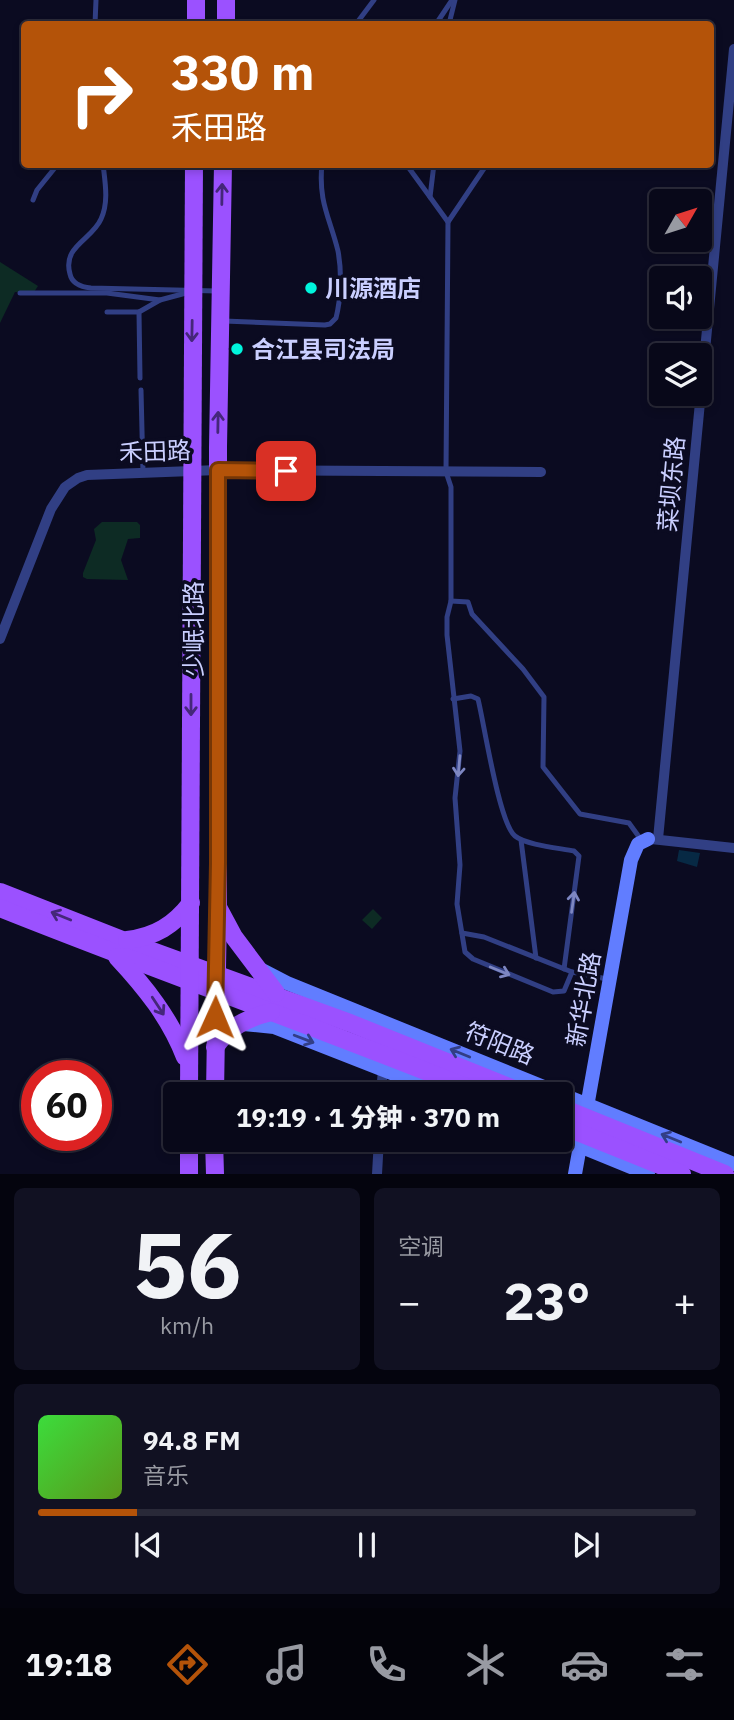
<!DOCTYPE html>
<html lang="zh">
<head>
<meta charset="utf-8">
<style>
	:root { --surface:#080819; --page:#112; --text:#f1f3f6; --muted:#989aa2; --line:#292938; --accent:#b45309 }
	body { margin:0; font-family:"IBM Plex Sans","Noto Sans SC",sans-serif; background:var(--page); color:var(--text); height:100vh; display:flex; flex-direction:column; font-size:26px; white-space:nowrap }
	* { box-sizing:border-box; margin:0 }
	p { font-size:23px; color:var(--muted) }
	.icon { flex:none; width:38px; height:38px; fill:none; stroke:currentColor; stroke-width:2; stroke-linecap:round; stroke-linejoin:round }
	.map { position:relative; height:1174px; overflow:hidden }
	.drawer { display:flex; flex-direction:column; gap:14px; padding:14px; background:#04040e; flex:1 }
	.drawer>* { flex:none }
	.top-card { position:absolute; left:21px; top:21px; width:693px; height:147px; border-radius:7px; box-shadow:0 4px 10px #0003,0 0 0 2px var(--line); background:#b45309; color:#fff; overflow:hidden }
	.needle { width:46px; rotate:51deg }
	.controls { position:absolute; left:649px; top:189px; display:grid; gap:14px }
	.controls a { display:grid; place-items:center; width:63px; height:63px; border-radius:7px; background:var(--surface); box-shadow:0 4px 10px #0003,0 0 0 2px var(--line); font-size:35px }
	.speed { position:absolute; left:21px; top:1060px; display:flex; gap:14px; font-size:35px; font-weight:700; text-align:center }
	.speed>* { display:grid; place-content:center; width:91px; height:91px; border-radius:50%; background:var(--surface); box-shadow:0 4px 10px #0003,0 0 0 2px var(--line); line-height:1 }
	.speed .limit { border:10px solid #d22; background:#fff; color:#111 }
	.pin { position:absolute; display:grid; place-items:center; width:60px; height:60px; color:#fff; margin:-30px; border-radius:14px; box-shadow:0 4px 10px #0006 }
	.me { position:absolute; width:77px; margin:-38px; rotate:1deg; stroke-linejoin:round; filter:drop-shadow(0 0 5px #0008) }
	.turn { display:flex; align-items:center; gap:24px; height:147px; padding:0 35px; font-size:32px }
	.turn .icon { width:91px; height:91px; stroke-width:2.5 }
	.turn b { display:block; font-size:49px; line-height:60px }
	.big { font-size:52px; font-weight:800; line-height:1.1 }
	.drawer .card { flex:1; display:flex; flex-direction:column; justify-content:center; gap:10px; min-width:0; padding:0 24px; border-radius:10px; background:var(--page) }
	.drawer .dial { align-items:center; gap:0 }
	.dial b { font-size:91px; line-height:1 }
	.song { display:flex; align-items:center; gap:21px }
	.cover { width:84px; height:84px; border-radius:10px; background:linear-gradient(135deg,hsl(120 70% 55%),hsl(90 70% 35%)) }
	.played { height:7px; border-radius:4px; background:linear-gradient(90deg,var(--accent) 15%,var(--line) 15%) }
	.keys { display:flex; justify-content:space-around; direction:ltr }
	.heat { display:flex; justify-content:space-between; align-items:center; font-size:38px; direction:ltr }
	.drawer .tiles { flex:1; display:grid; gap:14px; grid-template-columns:1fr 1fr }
	.card:last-child { grid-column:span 2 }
	.trip { position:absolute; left:163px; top:1082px; width:410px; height:70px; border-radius:7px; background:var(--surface); box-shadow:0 4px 10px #0003,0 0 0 2px var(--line); font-weight:800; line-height:70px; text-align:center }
	.dock { display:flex; height:112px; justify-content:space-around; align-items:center; background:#03030a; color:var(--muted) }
	.dock .icon { width:49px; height:49px }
	.dock .selected { color:var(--accent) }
	.dock b { font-size:32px; color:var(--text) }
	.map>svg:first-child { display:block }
	.green { fill:#0d2b24 }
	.water { fill:#072944 }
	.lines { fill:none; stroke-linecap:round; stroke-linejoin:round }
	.lane { stroke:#313f84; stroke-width:5 }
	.street { stroke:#313f84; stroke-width:10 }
	.secondary { stroke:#617dff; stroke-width:14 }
	.primary { stroke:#9b51ff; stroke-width:18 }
	.primary-bridge { stroke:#9b51ff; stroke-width:18 }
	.oneway { stroke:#45277a }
	.oneway2 { stroke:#7e87c2 }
	.oneway3 { stroke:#323e85 }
	.route-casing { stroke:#753606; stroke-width:18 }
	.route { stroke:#b45309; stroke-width:12 }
	.poi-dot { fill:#00f5dd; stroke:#0b0b21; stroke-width:2.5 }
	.labels { text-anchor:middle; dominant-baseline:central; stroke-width:7; stroke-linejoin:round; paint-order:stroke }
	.poi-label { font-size:24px; font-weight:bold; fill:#cacfff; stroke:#0b0b21; text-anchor:start }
	.street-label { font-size:24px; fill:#cacfff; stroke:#0b0b21 }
</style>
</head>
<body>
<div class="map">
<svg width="734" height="1174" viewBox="0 0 734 1174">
	<rect width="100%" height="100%" fill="#0b0b21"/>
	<g class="green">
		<polygon points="0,262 38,286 34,292 15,292 0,323"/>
		<polygon points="102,522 137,522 140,525 140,538 128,539 121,560 128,580 87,579 83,577 83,573 96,540 94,529"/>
		<polygon points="373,909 382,918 372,929 362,920"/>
	</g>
	<polygon class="water" points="679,850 700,853 697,867 677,861"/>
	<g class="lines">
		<g class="lane">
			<polyline points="95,24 96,0"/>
			<polyline points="356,24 374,0"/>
			<polyline points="436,24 452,0"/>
			<polyline points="449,24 455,0"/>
			<path d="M103 164C105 182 109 202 101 219 92 240 62 246 70 274 72 284 81 287 91 288L217 291"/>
			<polyline points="406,164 430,197"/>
			<polyline points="434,164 430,197 448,222 446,472 451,487 451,601 447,617 447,635 460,751 455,798 460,865 457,904 465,952 473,959 553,992 564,991 572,972"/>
			<polyline points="33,200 37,190 58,164"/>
			<polyline points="448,222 487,164"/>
			<polyline points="20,293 107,293 160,300"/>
			<polyline points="107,312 139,312"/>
			<path d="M224 321 325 325 330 324 336 318C341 298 342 272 338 251 330 218 318 202 322 164"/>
			<polyline points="140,378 139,312 160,300 186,293"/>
			<polyline points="141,390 143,472"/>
			<polyline points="451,601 468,602 472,614 523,669 544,697 543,767 580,814 629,823 642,841"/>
			<path d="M453 699 471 696 478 699C484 723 499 823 515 836 526 845 559 848 574 851L579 856 564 969"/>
			<polyline points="521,840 536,958"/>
			<polyline points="462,933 484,937 572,972 607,979"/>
		</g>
		<g class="street">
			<polyline points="0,639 51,509 65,487 78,478 87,475 218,470 541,472"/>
			<polyline points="651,839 734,848"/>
			<polyline points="658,839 734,49"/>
			<polyline points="381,1094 383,1069"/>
			<polyline points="377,1174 379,1139"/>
		</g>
		<g class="secondary">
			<polyline points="260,969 287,983 734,1164"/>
			<polyline points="243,1024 274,1027 445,1094"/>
			<polyline points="560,1138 648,1174"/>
			<polyline points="575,1174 631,860 638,844 648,839"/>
		</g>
		<g class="primary">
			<polyline points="196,24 196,0"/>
			<polyline points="226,24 226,0"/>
			<polyline points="0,892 122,940 350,1023 526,1094"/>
			<path d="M0 908C160 972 323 1029 483 1094"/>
			<polyline points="219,909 234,937 276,993"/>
			<path d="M127 940C155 937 174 925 191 903"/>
			<path d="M117 957C145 987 170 1018 185 1057"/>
			<path d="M215 1047C229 1027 247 1018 271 1012"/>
			<polyline points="189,1094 194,164"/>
			<polyline points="215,1094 218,906 218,447 223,164"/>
			<polyline points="189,1139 189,1174"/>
			<polyline points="214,1139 215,1174"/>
		</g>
		<g class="primary-bridge">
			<polyline points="560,1107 725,1174"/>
			<polyline points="560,1125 682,1174"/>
		</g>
	</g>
	<defs><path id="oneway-shaft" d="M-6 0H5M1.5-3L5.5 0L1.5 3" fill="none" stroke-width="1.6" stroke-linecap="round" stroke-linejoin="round" transform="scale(1.75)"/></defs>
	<g class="oneway">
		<use href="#oneway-shaft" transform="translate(222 194) rotate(-89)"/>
		<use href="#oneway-shaft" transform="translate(192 331) rotate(91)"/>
		<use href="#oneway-shaft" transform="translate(218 422) rotate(-89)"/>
		<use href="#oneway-shaft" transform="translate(191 705) rotate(90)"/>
		<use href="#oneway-shaft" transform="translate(61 916) rotate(-158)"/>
		<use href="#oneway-shaft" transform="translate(158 1006) rotate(57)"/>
	</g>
	<g class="oneway2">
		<use href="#oneway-shaft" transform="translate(459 766) rotate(95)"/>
		<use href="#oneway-shaft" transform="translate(573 902) rotate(-82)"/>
		<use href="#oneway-shaft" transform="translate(500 971) rotate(22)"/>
	</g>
	<g class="oneway3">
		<use href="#oneway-shaft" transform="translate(304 1039) rotate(21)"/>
		<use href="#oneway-shaft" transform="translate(460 1053) rotate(-158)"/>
		<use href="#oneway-shaft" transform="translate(671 1138) rotate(-158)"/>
	</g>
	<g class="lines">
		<defs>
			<polyline id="route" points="215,1017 218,863 218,470 286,471"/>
		</defs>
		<use href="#route" class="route-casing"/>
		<use href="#route" class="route"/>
	</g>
	<g class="poi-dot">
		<circle cx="311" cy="288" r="7"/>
		<circle cx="237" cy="349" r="7"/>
	</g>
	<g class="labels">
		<g class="poi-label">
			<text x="325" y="288">川源酒店</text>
			<text x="251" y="349">合江县司法局</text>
		</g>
		<g class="street-label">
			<text transform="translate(155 451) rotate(-2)">禾田路</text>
			<text transform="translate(671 484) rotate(-85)">菜坝东路</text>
			<text transform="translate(193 629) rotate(-90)">少岷北路</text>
			<text transform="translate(583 999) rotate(-80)">新华北路</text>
			<text transform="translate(500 1043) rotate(22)">符阳路</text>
		</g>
	</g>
</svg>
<div class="controls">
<a><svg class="needle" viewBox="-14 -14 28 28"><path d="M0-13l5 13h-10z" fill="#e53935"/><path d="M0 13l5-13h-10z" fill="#989aa2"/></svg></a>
<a><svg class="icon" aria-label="sound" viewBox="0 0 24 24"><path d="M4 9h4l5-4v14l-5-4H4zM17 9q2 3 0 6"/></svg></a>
<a><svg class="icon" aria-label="layers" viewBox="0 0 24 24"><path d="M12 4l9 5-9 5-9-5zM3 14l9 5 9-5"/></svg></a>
</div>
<div class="speed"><div class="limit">60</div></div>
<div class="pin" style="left:286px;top:471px;background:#d93025"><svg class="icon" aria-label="arrive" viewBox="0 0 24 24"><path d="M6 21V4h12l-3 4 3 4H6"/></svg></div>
<svg class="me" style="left:215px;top:1017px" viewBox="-20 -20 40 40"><path d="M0-17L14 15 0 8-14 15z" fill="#b45309" stroke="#fff" stroke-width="4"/></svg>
<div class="trip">19:19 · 1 分钟 · 370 m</div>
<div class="top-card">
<div class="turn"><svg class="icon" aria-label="right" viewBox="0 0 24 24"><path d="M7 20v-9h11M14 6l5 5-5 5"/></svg><div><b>330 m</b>禾田路</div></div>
</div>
</div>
<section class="drawer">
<div class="tiles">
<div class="card dial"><b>56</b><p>km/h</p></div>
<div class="card"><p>空调</p>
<div class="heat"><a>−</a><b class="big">23°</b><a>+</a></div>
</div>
<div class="card">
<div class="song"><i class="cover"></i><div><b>94.8 FM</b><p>音乐</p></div></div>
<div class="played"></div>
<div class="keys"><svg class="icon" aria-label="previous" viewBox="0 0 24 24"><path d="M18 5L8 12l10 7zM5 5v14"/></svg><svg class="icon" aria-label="pause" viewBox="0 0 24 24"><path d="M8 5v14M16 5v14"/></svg><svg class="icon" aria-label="next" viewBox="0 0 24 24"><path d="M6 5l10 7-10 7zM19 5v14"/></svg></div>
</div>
</div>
</section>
<nav class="dock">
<b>19:18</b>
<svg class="icon selected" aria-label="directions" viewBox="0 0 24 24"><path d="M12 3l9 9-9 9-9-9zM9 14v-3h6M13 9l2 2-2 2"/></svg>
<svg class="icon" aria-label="music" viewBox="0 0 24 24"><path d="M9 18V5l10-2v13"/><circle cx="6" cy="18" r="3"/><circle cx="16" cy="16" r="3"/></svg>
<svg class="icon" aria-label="phone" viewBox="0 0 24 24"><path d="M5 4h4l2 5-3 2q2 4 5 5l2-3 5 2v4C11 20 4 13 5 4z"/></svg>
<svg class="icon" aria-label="climate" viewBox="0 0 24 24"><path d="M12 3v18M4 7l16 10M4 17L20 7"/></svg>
<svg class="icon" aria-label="car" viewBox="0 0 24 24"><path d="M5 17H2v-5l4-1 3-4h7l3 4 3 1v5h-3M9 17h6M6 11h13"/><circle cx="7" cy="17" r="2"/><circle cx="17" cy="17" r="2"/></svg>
<svg class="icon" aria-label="filters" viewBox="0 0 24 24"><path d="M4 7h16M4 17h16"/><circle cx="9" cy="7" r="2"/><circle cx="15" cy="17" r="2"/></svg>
</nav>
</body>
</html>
